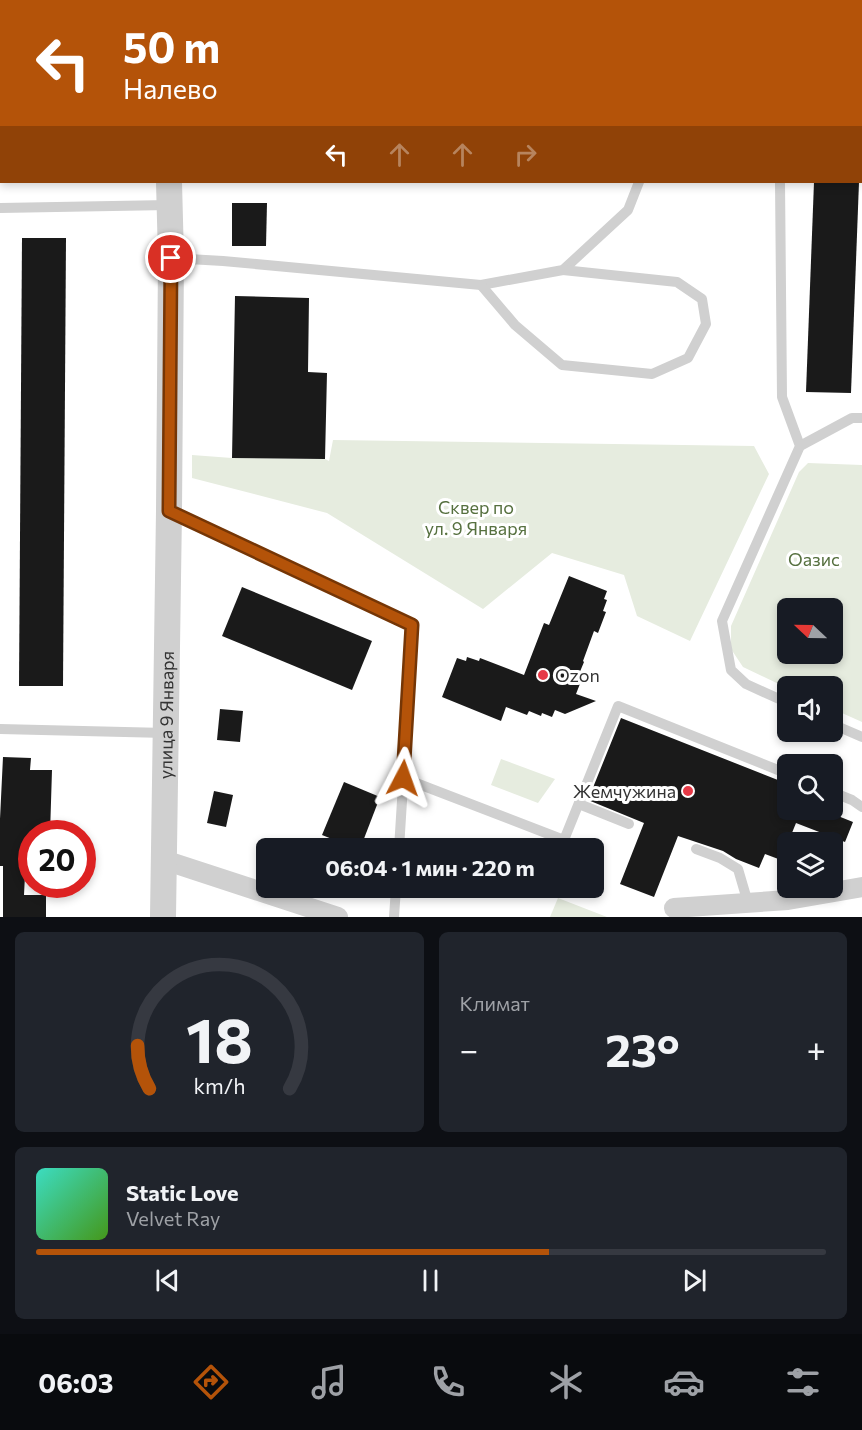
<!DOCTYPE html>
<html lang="ru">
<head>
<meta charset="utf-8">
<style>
	:root { --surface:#171b24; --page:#20242c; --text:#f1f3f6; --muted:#9ea1a6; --line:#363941; --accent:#b45309 }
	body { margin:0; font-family:Commissioner,sans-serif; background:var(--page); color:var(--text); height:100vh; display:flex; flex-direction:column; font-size:22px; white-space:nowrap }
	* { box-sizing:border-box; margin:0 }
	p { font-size:20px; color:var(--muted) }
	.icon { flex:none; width:33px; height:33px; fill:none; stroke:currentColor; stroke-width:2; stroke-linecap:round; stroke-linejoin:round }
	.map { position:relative; height:917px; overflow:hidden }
	.side { display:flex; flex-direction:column; gap:15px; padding:15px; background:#0d0f14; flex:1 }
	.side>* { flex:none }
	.banner { position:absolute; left:0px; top:0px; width:862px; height:183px; box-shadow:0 3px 9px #0003; background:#b45309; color:#fff; overflow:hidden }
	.needle { width:39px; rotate:292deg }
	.controls { position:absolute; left:777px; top:598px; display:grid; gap:12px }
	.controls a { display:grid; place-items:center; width:66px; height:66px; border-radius:9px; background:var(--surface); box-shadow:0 3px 9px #0003; font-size:30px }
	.speed { position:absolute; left:18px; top:820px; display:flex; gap:12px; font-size:30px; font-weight:700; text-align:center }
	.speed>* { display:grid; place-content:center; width:78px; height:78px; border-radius:50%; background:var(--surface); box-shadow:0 3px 9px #0003; line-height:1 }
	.speed .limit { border:9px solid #d22; background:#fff; color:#111 }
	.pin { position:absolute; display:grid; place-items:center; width:51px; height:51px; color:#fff; margin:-26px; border:3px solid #fff; border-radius:50%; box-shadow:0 2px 6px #0007 }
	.me { position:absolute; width:66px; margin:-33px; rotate:4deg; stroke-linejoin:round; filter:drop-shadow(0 0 4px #0008) }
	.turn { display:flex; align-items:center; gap:21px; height:126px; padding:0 24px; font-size:27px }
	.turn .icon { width:78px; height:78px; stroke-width:2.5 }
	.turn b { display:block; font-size:42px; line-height:51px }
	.lanes { display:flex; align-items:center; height:57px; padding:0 24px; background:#0003; justify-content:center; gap:30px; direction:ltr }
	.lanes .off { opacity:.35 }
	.big { font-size:45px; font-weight:700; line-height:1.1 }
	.side .card { flex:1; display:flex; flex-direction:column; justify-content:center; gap:9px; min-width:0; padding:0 21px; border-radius:9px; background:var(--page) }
	.side .dial { align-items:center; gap:0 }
	.dial svg { height:156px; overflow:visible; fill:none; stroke:var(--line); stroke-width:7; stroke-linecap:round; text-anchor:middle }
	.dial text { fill:var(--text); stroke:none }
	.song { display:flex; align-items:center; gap:18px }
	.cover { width:72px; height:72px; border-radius:9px; background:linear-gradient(135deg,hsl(170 70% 55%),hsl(100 70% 35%)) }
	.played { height:6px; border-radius:3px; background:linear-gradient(90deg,var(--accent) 65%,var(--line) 65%) }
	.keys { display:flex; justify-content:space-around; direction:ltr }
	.heat { display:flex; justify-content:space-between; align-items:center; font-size:33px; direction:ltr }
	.side .tiles { flex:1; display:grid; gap:15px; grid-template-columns:1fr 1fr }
	.card:last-child { grid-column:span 2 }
	.trip { position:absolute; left:256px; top:838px; width:348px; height:60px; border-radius:9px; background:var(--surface); box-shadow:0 3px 9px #0003; font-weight:700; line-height:60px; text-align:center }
	.menu { display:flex; height:96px; justify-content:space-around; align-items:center; background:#090b0e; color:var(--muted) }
	.menu .icon { width:42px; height:42px }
	.menu .active { color:var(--accent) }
	.menu b { font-size:27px; color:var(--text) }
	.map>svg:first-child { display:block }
	.green { fill:#e6ecdf; fill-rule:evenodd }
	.building { fill:#1a1a1a }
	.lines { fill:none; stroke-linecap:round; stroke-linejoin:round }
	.service { stroke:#d0d0d0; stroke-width:10 }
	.minor { stroke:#d0d0d0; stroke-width:20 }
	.tertiary { stroke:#d0d0d0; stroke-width:26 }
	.route-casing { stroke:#753606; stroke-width:15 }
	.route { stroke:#b45309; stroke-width:10 }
	.poi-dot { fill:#e63946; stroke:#fff; stroke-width:2 }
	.labels { text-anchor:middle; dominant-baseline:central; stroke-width:6; stroke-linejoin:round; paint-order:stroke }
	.park-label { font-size:18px; fill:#56703f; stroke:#fff }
	.poi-label { font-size:18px; fill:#333; stroke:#fff; text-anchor:start }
	.street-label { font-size:18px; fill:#333; stroke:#fff }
</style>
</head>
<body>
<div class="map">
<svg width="862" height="917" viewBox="0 0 862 917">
	<rect width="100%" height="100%" fill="#fff"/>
	<g class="green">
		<polygon points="333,440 754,446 769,474 690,641 637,616 624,575 552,553 483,609 327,513 192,478 192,455 232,458 325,459 329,461"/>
		<path d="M808 463 862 465V722L833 709 832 687 787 688 743 667 731 649V626L799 472ZM788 609H832V654H788Z"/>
		<polygon points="501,759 555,779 538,803 491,785"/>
		<polygon points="558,898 607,917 550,917"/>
	</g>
	<g class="building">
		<polygon points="814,182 859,182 851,393 806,392"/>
		<polygon points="232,203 267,203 266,246 232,246"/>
		<polygon points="22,238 66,238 63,686 19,686"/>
		<polygon points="235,296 309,298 308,372 327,373 325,459 232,458"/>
		<polygon points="569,576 607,591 604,599 607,600 603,611 606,612 598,633 594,631 583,661 584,662 579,674 583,676 576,694 596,701 565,714 555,710 552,717 542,713 541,716 529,711 527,715 506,707 501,721 442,697 457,658 466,661 467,657 479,661 480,658 524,675 544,623 549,625"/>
		<polygon points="242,587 372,641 352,690 222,636"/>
		<polygon points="220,709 243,711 240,742 217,740"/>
		<polygon points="621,718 788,784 788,810 823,810 853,822 845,842 796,823 781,860 765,854 759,868 736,859 723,851 678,836 654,897 620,884 644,823 588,800"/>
		<polygon points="3,757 31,758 30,770 52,770 50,834 32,834 32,855 26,855 24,895 46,895 46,917 3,917 3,866 0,866 0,819"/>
		<polygon points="344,782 380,797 360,849 357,849 322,835"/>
		<polygon points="214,791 233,795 226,827 207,823"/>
	</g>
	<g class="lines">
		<g class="service">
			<polyline points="662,2 662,0"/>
			<polyline points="782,2 782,0"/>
			<polyline points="861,106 862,106"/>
			<polyline points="780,182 782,397 800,446 722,621 731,670 746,684 788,703"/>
			<polyline points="0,208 169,205"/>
			<polyline points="171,258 223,261 481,285 563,270 628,210 639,182"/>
			<polyline points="481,285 515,325 562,365 652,374 688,358 706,324 702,299 677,282 563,270"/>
			<polyline points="800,446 852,418 862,418"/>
			<polyline points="171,512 413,625 399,849"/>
			<polyline points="832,724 862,737"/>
			<polyline points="0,729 166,733"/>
			<polyline points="403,778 564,840 618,706 788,774"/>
			<polyline points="832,792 852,800 862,807"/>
			<polyline points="579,804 629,824"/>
			<polyline points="696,849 720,858 738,869 748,903"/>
			<polyline points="394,917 396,888"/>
		</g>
		<g class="minor">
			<polyline points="164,860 338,917"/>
			<polyline points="674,908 788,900 862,887"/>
		</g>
		<g class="tertiary">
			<polyline points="160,0 161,2"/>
			<path id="s1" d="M163 917 169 511 171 258 169 182"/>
		</g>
	</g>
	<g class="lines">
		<defs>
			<polyline id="route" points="171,258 169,511 412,625 403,778"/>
		</defs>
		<use href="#route" class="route-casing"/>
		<use href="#route" class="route"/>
	</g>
	<g class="poi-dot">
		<circle cx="543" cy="675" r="6"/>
		<circle cx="688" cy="791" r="6"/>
	</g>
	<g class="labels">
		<g class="park-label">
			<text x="476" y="507">Сквер по<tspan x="476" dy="21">ул. 9 Января</tspan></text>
			<text x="814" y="559">Оазис</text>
		</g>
		<g class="poi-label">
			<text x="555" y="675">Ozon</text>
			<text x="676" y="791" text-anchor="end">Жемчужина</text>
		</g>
		<g class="street-label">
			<text stroke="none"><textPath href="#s1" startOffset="202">улица 9 Января</textPath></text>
		</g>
	</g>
</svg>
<div class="controls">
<a><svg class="needle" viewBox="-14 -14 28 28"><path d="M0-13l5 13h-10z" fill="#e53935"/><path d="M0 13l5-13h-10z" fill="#9ea1a6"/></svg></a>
<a><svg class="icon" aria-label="sound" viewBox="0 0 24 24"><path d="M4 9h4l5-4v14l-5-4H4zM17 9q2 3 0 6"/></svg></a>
<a><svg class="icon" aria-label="search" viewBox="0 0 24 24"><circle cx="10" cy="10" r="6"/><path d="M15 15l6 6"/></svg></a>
<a><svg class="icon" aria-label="layers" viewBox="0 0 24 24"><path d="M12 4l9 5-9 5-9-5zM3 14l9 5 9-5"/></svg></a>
</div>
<div class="speed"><div class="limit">20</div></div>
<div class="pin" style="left:171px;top:258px;background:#d93025"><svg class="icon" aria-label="arrive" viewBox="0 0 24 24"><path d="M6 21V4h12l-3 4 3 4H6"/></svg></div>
<svg class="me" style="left:403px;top:778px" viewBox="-20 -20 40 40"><path d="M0-17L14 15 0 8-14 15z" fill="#b45309" stroke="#fff" stroke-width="4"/></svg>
<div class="trip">06:04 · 1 мин · 220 m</div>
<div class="banner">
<div class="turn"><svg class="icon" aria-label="left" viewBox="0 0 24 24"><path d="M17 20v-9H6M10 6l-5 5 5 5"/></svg><div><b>50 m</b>Налево</div></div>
<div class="lanes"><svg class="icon" aria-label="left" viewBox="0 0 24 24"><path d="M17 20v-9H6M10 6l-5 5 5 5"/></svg><svg class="icon off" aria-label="ahead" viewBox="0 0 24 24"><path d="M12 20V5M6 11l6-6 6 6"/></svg><svg class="icon off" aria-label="ahead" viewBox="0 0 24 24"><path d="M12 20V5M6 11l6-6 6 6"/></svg><svg class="icon off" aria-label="right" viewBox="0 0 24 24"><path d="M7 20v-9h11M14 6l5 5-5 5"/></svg></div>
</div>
</div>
<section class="side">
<div class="tiles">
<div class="card dial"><svg viewBox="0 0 100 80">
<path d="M14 69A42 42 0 1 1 86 69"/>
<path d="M14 69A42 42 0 0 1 8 47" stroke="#b45309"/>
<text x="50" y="56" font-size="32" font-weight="700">18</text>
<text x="50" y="72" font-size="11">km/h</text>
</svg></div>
<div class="card"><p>Климат</p>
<div class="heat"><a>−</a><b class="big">23°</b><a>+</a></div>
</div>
<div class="card">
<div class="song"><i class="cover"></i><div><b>Static Love</b><p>Velvet Ray</p></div></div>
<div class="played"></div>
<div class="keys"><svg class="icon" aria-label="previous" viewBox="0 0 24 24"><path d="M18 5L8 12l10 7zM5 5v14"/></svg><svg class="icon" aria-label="pause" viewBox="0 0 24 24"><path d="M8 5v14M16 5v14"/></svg><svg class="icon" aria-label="next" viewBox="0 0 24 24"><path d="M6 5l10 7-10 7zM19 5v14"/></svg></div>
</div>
</div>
</section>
<nav class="menu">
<b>06:03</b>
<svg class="icon active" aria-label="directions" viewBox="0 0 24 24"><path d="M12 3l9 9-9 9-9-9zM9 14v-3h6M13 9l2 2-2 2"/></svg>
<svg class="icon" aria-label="music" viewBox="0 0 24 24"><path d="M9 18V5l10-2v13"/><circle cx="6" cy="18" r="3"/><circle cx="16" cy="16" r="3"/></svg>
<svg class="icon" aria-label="phone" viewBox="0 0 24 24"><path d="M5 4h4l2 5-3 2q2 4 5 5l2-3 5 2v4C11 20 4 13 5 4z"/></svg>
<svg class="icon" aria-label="climate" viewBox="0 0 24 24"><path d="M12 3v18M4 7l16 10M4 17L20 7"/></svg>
<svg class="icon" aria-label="car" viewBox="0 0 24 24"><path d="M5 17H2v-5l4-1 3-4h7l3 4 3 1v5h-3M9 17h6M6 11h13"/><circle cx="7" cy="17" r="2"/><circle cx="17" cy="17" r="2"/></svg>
<svg class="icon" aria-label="filters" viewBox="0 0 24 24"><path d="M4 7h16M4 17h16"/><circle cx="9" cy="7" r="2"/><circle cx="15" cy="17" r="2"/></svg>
</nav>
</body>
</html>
